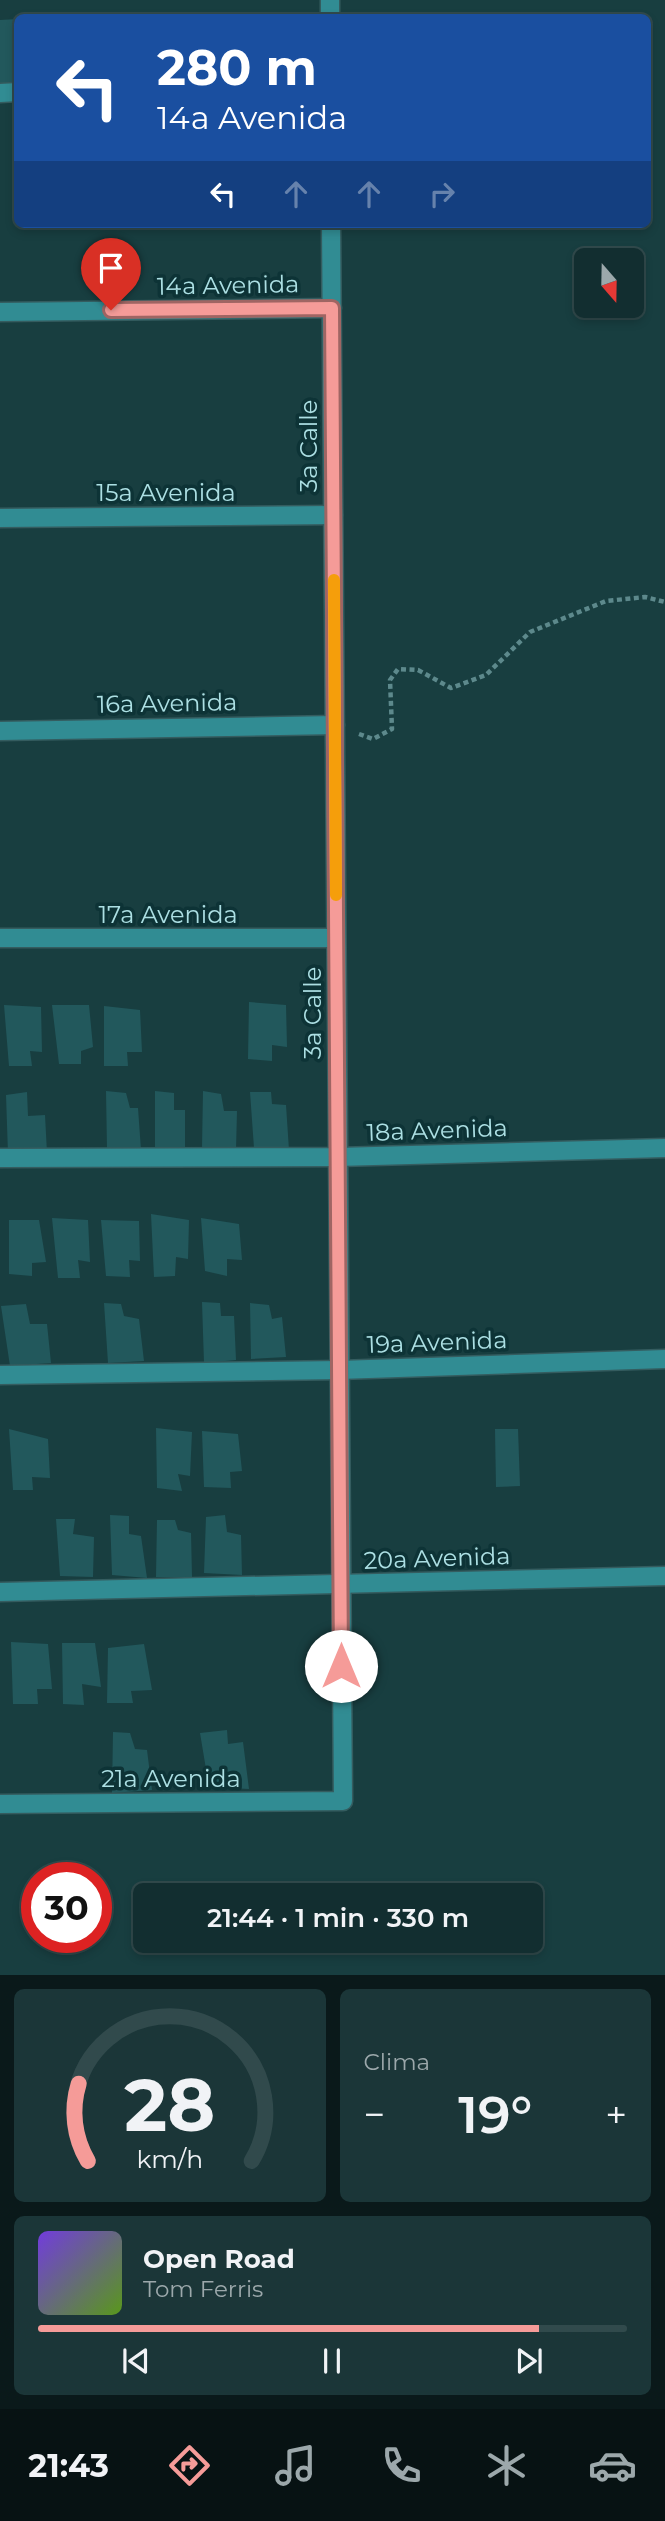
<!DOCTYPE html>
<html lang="es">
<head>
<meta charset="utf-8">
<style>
	:root { --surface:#122e30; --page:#1b3638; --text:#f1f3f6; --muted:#9ca8ab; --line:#314a4c; --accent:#f59b98 }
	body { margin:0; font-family:Montserrat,sans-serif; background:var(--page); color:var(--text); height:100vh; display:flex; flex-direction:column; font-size:26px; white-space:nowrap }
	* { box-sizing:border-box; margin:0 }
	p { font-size:23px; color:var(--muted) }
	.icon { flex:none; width:38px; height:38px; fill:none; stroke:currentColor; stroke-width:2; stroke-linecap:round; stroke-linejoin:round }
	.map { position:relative; height:1975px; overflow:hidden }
	.panel { display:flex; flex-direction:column; gap:14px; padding:14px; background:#0a191a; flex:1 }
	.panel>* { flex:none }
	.top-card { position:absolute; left:14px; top:14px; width:637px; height:214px; border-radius:10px; box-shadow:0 4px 10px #0003,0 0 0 2px var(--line); background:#1a4fa0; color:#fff; overflow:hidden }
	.needle { width:46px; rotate:160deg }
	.controls { position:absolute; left:574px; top:248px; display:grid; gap:14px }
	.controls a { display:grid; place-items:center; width:70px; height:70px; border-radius:10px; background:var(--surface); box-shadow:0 4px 10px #0003,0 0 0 2px var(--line); font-size:35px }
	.speed { position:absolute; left:21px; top:1862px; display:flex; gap:14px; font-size:35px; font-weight:700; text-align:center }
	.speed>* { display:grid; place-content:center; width:91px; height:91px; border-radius:50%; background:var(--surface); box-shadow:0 4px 10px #0003,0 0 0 2px var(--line); line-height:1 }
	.speed .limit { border:10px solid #d22; background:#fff; color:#111 }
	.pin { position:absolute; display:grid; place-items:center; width:60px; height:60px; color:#fff; margin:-72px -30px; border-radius:50% 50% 50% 0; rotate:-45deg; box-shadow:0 0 7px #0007 }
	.pin .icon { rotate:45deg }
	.me { position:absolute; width:77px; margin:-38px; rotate:0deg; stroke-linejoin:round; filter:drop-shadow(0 0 5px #0008) }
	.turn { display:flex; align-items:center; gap:24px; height:147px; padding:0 28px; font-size:32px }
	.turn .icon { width:91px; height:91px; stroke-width:2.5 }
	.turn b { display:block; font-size:49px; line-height:60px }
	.lanes { display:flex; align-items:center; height:66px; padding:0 28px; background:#0003; justify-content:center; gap:35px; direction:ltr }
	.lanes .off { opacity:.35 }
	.big { font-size:52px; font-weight:600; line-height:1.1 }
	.panel .tile { flex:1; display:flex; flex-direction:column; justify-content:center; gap:10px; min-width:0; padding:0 24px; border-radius:10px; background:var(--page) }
	.panel .dial { align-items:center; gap:0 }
	.dial svg { height:182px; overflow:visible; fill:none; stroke:var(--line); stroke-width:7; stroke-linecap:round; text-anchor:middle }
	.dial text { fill:var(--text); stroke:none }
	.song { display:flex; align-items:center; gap:21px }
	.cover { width:84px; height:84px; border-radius:10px; background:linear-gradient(135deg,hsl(260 70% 55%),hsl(90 70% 35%)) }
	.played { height:7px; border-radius:4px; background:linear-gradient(90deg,var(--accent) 85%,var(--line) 85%) }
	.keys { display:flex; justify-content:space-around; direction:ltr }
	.heat { display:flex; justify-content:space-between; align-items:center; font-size:38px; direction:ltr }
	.panel .tiles { flex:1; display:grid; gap:14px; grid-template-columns:1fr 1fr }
	.tile:last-child { grid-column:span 2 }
	.trip { position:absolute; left:133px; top:1883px; width:410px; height:70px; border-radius:10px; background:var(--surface); box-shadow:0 4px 10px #0003,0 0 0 2px var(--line); font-weight:600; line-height:70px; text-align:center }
	.menu { display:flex; height:112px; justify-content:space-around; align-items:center; background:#071213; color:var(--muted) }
	.menu .icon { width:49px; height:49px }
	.menu .selected { color:var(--accent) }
	.menu b { font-size:32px; color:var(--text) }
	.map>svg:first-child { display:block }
	.building { fill:#22585c }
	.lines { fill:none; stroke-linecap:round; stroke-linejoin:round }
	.street-casing { stroke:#345c5f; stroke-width:21 }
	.path { stroke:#5d898c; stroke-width:4.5; stroke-dasharray:5 3.5; stroke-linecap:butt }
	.street { stroke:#318c93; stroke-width:18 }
	.route-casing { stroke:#9f6563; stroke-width:18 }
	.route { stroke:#f59b98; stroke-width:12 }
	.slow { stroke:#f59e0b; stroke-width:12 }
	.labels { text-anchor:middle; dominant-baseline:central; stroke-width:7; stroke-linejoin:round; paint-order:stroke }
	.street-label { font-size:24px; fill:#acdfe3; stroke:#0d3336 }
</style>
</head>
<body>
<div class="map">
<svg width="665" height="1975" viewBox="0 0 665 1975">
	<rect width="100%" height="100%" fill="#183e40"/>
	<g class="building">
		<polygon points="18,19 18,84 0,86 0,20"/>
		<polygon points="249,1002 286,1005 287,1047 272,1045 272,1061 248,1059"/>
		<polygon points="4,1005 41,1007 42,1052 30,1051 32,1066 9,1066"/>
		<polygon points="52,1005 89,1005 93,1047 81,1051 81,1064 59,1064"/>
		<polygon points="104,1006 140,1010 142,1052 127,1052 128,1066 104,1066"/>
		<polygon points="106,1091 126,1093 130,1108 138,1108 141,1150 107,1149"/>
		<polygon points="155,1091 174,1093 174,1110 185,1110 185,1149 155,1150"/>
		<polygon points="203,1091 221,1094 224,1111 237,1111 236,1150 202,1148"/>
		<polygon points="27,1092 28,1116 45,1115 47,1153 8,1154 6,1095"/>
		<polygon points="250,1092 271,1092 272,1104 286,1105 289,1150 254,1148"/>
		<polygon points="151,1214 189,1220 188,1259 176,1257 175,1276 154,1277"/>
		<polygon points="52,1218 88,1220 90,1262 78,1260 80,1278 58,1278"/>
		<polygon points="201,1218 239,1224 242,1260 227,1259 227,1276 205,1271"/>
		<polygon points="9,1220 39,1220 46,1262 32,1263 32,1276 9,1274"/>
		<polygon points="101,1220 139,1221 140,1261 129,1260 130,1277 106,1276"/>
		<polygon points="202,1302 220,1303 221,1316 234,1316 236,1360 204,1363"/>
		<polygon points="104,1303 121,1304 124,1316 139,1319 144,1361 108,1363"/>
		<polygon points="250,1303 269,1305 272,1319 282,1317 286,1357 251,1359"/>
		<polygon points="26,1304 30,1324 47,1324 51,1363 10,1366 1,1306"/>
		<polygon points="156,1428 192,1432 190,1476 178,1474 182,1491 157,1488"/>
		<polygon points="9,1429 48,1439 50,1478 32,1477 33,1490 13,1490"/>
		<polygon points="495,1429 518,1429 520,1486 496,1487"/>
		<polygon points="202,1431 238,1434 242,1471 230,1472 231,1488 204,1487"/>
		<polygon points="110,1515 129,1516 129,1534 141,1536 147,1578 112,1575"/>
		<polygon points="225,1515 227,1532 241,1535 242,1575 204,1573 206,1517"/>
		<polygon points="56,1519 75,1519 73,1534 94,1537 93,1577 60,1576"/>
		<polygon points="157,1520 175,1520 178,1530 191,1533 192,1577 156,1577"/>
		<polygon points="11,1642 48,1644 52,1689 37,1689 38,1704 13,1704"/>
		<polygon points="62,1643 95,1643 101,1687 82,1684 84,1705 63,1704"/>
		<polygon points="144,1644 152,1690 131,1691 133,1703 107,1703 108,1648"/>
		<polygon points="227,1730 228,1744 243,1742 249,1789 209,1787 200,1733"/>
		<polygon points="113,1732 130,1733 135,1749 147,1750 152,1790 112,1793"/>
	</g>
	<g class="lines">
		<defs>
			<g id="street">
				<polyline points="330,0 330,18"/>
				<polyline points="0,93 18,92"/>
				<polyline points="0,312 332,308"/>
				<polyline points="0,518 333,515"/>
				<polyline points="0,731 335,725"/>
				<polyline points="0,938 336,938"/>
				<polyline points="0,1158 338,1157 665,1148"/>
				<polyline points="0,1375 339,1370 665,1359"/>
				<polyline points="0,1592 665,1576"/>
				<polyline points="0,1804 343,1801 331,224"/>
			</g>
		</defs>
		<use href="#street" class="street-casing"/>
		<polyline class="path" points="359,734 373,739 392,729 390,680 398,669 418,670 451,688 486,675 530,632 606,601 645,597 665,602"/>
		<use href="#street" class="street"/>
	</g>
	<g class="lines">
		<defs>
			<polyline id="route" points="111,310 332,308 341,1666"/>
		</defs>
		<use href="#route" class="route-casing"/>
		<use href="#route" class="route"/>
		<polyline class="slow" points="334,580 336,895"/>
	</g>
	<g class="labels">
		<g class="street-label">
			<text transform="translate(228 285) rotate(-1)">14a Avenida</text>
			<text transform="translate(308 446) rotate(-90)">3a Calle</text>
			<text x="166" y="492">15a Avenida</text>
			<text transform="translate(167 703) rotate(-1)">16a Avenida</text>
			<text x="168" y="914">17a Avenida</text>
			<text transform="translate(312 1013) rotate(-90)">3a Calle</text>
			<text transform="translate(437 1130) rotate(-2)">18a Avenida</text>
			<text transform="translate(437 1342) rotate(-2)">19a Avenida</text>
			<text transform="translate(437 1558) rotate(-2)">20a Avenida</text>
			<text x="171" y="1778">21a Avenida</text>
		</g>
	</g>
</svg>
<div class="controls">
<a><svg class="needle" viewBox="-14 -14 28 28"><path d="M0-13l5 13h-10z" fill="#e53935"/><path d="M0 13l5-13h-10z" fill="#9ca8ab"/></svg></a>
</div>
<div class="speed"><div class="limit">30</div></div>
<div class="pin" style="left:111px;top:310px;background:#d93025"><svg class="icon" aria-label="arrive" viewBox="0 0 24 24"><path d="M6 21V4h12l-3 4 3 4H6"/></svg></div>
<svg class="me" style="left:341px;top:1666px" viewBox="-20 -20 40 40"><circle r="19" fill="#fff"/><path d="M0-13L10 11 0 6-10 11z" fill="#f59b98"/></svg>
<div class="trip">21:44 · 1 min · 330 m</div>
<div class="top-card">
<div class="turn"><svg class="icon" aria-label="left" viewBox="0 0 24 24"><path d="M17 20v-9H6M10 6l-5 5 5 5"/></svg><div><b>280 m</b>14a Avenida</div></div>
<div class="lanes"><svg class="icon" aria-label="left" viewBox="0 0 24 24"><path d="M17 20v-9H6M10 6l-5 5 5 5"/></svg><svg class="icon off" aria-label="ahead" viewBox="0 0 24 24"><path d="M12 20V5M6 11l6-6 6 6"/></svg><svg class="icon off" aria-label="ahead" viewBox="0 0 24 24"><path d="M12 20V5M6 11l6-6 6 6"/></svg><svg class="icon off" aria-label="right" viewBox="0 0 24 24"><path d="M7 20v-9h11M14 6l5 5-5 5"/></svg></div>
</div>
</div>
<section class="panel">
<div class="tiles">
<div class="tile dial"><svg viewBox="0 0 100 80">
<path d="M14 69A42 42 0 1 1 86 69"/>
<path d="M14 69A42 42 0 0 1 10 35" stroke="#f59b98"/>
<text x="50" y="56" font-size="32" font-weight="700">28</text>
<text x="50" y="72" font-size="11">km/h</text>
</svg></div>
<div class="tile"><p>Clima</p>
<div class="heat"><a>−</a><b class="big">19°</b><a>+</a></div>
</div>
<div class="tile">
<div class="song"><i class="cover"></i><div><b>Open Road</b><p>Tom Ferris</p></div></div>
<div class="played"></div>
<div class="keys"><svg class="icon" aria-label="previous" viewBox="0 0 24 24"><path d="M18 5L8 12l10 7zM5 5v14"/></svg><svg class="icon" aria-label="pause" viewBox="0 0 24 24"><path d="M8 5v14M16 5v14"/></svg><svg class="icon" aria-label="next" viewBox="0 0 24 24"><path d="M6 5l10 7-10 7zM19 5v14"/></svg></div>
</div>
</div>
</section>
<nav class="menu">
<b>21:43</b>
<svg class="icon selected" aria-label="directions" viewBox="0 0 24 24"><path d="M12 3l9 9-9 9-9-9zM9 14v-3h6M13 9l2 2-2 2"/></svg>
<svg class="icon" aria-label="music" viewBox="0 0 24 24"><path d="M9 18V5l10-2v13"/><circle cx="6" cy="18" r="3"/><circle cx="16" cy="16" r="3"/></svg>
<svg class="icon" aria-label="phone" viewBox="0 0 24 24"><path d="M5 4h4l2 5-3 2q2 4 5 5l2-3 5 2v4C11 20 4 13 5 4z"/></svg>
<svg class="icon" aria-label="climate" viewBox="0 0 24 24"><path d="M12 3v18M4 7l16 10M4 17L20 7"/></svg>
<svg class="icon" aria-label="car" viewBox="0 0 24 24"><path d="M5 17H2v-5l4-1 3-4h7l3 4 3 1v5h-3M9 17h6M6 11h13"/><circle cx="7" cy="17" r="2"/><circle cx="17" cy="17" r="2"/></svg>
</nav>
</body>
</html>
